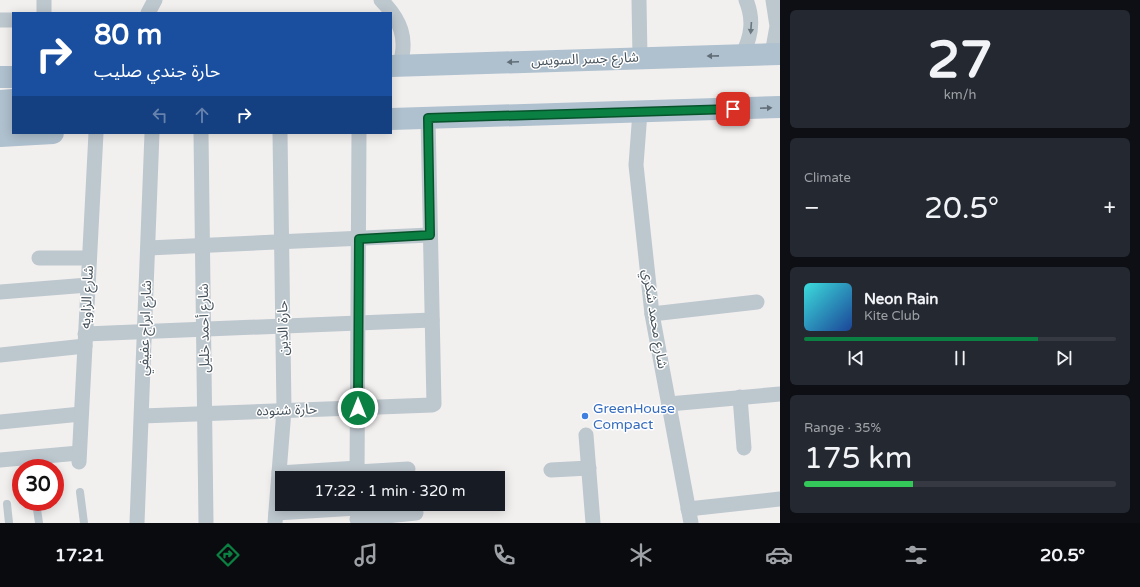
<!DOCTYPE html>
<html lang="en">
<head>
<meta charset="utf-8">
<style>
	:root { --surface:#171b24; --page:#242831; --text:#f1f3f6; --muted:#9ea1a6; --line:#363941; --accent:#0b8043 }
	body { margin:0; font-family:"Varela Round","Noto Sans Arabic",sans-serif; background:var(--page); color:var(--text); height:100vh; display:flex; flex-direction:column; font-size:15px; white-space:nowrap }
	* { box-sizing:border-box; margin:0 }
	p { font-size:13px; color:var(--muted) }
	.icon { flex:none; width:22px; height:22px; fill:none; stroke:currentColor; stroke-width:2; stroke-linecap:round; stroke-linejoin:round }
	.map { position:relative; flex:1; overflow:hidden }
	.side { display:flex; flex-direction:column; gap:10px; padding:10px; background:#0d0f14; width:360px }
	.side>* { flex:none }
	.top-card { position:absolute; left:12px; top:12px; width:380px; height:122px; border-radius:0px; box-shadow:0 2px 10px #0003; background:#1a4fa0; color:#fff; overflow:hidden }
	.speed { position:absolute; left:12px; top:459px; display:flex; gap:8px; font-size:20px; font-weight:700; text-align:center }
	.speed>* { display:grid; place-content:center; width:52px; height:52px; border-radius:50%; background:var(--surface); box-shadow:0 2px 10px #0003; line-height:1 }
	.speed .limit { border:6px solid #d22; background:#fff; color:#111 }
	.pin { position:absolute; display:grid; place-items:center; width:34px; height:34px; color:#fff; margin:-17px; border-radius:8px; box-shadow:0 2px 6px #0006 }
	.me { position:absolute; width:44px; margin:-22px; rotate:0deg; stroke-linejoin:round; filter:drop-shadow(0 0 3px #0008) }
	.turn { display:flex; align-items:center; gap:14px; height:84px; padding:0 16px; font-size:18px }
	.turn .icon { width:52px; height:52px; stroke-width:2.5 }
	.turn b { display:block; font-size:28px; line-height:34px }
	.lanes { display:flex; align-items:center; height:38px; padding:0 16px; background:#0003; justify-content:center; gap:20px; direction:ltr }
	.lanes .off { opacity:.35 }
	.big { font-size:30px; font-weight:600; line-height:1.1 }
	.side .widget { flex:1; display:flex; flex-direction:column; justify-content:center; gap:6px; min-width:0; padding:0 14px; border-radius:6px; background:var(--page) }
	.side .dial { align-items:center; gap:0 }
	.dial b { font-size:52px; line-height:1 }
	.song { display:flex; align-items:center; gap:12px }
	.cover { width:48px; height:48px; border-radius:6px; background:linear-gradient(135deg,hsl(180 70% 55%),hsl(220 70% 35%)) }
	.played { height:4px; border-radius:2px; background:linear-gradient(90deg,var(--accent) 75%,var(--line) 75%) }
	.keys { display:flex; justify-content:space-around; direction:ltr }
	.heat { display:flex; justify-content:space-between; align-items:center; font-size:22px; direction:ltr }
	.charge { height:6px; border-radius:3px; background:linear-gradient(90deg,#34c759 35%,var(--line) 0) }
	.trip { position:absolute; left:275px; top:471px; width:230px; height:40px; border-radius:0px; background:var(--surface); box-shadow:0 2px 10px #0003; font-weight:600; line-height:40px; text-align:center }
	.tabs { display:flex; height:64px; justify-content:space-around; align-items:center; background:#090b0e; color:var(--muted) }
	.tabs .icon { width:28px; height:28px }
	.tabs .current { color:var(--accent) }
	.tabs b { font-size:18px; color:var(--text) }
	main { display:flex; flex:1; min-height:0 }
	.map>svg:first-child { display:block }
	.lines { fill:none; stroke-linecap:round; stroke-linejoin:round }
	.service { stroke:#bdc7ce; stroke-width:8 }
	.minor { stroke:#bdc7ce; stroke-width:15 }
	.primary { stroke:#afc0ce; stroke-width:22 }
	.oneway { fill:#6a767e }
	.oneway2 { fill:#616e78 }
	.route-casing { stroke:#07532c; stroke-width:10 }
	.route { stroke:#0b8043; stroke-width:7 }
	.shop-dot { fill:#3f7fe0; stroke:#fff; stroke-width:1.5 }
	.labels { text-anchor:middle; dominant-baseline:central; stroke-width:3; stroke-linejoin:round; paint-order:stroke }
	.street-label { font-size:14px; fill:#47535c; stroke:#fff }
	.shop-label { font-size:14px; fill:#366cbe; stroke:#fff; text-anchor:start }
</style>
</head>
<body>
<main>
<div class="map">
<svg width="780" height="523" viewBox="0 0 780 523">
	<rect width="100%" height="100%" fill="#f2efef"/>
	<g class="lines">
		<g class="service">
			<polyline points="80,492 84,523"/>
			<polyline points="36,502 39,523"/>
			<polyline points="7,504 9,523"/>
		</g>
		<g class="minor">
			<polyline points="44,0 44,13"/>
			<path d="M381 0C400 19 409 39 399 66"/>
			<polyline points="639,0 640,57"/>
			<polyline points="148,13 155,0"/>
			<polyline points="0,20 13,20"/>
			<polyline points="772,54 777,26 773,0"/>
			<path d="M742 55C752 36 754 19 746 0"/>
			<polyline points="640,112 636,165 652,314 691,523"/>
			<polyline points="201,133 206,523"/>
			<polyline points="148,248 430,235"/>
			<polyline points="39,258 89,258"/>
			<polyline points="0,292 88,285"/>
			<polyline points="652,314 757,302"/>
			<polyline points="85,334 432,320"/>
			<polyline points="0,355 85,346"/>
			<polyline points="740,397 744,448"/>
			<polyline points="669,404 780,394"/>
			<polyline points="142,416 432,405 434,404 428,118"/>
			<polyline points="0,422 81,414"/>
			<polyline points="586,435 593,523"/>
			<polyline points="0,460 79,453"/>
			<polyline points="79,462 96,133"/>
			<polyline points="551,470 589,468"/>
			<polyline points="357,472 408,469"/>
			<polyline points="279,473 358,468"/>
			<polyline points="357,478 359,133"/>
			<polyline points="688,509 780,499"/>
			<polyline points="276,513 357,508"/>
			<polyline points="357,519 416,513"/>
			<polyline points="137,523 152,133"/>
			<polyline points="275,523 284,410 280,133"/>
		</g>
		<g class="primary">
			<polyline points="391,66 780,54"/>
			<polyline points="0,77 13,77"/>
			<polyline points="0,101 13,100"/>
			<polyline points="0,117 13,117"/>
			<polyline points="391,119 780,107"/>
			<polyline points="0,136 53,133"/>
		</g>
	</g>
	<defs><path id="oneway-solid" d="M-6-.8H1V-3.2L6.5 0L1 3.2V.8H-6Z"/></defs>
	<use class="oneway" href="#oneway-solid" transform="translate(751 28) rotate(94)"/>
	<g class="oneway2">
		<use href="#oneway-solid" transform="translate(713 56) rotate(179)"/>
		<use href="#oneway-solid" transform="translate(513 62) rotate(178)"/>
		<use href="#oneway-solid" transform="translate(766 108) rotate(-2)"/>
	</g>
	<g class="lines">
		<defs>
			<polyline id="route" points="358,408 359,239 430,235 428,118 733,109"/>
		</defs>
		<use href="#route" class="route-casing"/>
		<use href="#route" class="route"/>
	</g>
	<circle class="shop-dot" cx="585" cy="416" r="4"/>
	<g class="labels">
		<g class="street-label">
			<text transform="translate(585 59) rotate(-2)">شارع جسر السويس</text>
			<text transform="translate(87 297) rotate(-87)">شارع الزاويه</text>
			<text transform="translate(655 319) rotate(81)">شارع محمد شكري</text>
			<text transform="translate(145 328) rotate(-88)">شارع ابراج عفيفي</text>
			<text transform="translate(204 328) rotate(-91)">شارع أحمد خليل</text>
			<text transform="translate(283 328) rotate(-91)">حارة الدين</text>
			<text transform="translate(287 410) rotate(-2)">حارة شنوده</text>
		</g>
		<g class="shop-label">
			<text x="593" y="408">GreenHouse<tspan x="593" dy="16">Compact</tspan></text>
		</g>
	</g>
</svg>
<div class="speed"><div class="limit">30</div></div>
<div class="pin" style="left:733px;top:109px;background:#d93025"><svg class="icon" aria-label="arrive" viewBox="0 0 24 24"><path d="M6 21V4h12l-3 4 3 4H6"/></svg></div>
<svg class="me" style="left:358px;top:408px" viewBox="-20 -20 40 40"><circle r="17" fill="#0b8043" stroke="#fff" stroke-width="3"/><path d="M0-11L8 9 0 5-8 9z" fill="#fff"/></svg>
<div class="trip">17:22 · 1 min · 320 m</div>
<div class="top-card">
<div class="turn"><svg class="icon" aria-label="right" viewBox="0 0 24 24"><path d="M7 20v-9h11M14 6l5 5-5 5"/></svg><div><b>80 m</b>حارة جندي صليب</div></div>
<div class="lanes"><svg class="icon off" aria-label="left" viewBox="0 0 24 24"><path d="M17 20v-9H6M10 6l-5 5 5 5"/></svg><svg class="icon off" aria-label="ahead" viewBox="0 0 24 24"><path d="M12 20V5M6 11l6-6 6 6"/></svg><svg class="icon" aria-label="right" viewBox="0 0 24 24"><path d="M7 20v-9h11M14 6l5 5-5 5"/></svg></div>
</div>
</div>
<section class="side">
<div class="widget dial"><b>27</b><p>km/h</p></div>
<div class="widget"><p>Climate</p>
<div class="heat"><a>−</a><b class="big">20.5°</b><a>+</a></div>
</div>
<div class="widget">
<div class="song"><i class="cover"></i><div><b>Neon Rain</b><p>Kite Club</p></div></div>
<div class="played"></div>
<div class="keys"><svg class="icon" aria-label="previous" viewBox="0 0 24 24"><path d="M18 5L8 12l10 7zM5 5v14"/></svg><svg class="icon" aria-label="pause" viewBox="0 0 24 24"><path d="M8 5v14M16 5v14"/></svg><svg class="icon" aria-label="next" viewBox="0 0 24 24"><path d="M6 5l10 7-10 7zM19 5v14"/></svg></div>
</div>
<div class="widget"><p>Range · 35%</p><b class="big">175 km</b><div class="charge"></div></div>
</section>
</main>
<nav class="tabs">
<b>17:21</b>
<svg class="icon current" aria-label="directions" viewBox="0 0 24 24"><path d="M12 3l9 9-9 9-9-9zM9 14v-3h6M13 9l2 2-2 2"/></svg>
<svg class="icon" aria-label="music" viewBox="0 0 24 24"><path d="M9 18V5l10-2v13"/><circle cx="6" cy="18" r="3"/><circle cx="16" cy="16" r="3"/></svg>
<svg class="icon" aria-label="phone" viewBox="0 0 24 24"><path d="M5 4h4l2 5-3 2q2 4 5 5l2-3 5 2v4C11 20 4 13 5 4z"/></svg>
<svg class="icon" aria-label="climate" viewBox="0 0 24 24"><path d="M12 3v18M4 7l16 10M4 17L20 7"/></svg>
<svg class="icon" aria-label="car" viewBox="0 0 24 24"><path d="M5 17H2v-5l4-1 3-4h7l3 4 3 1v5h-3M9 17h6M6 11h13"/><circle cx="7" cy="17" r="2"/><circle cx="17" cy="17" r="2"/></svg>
<svg class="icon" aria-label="filters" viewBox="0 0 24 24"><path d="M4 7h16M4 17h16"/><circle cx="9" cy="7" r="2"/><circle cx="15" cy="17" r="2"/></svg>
<b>20.5°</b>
</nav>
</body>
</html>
